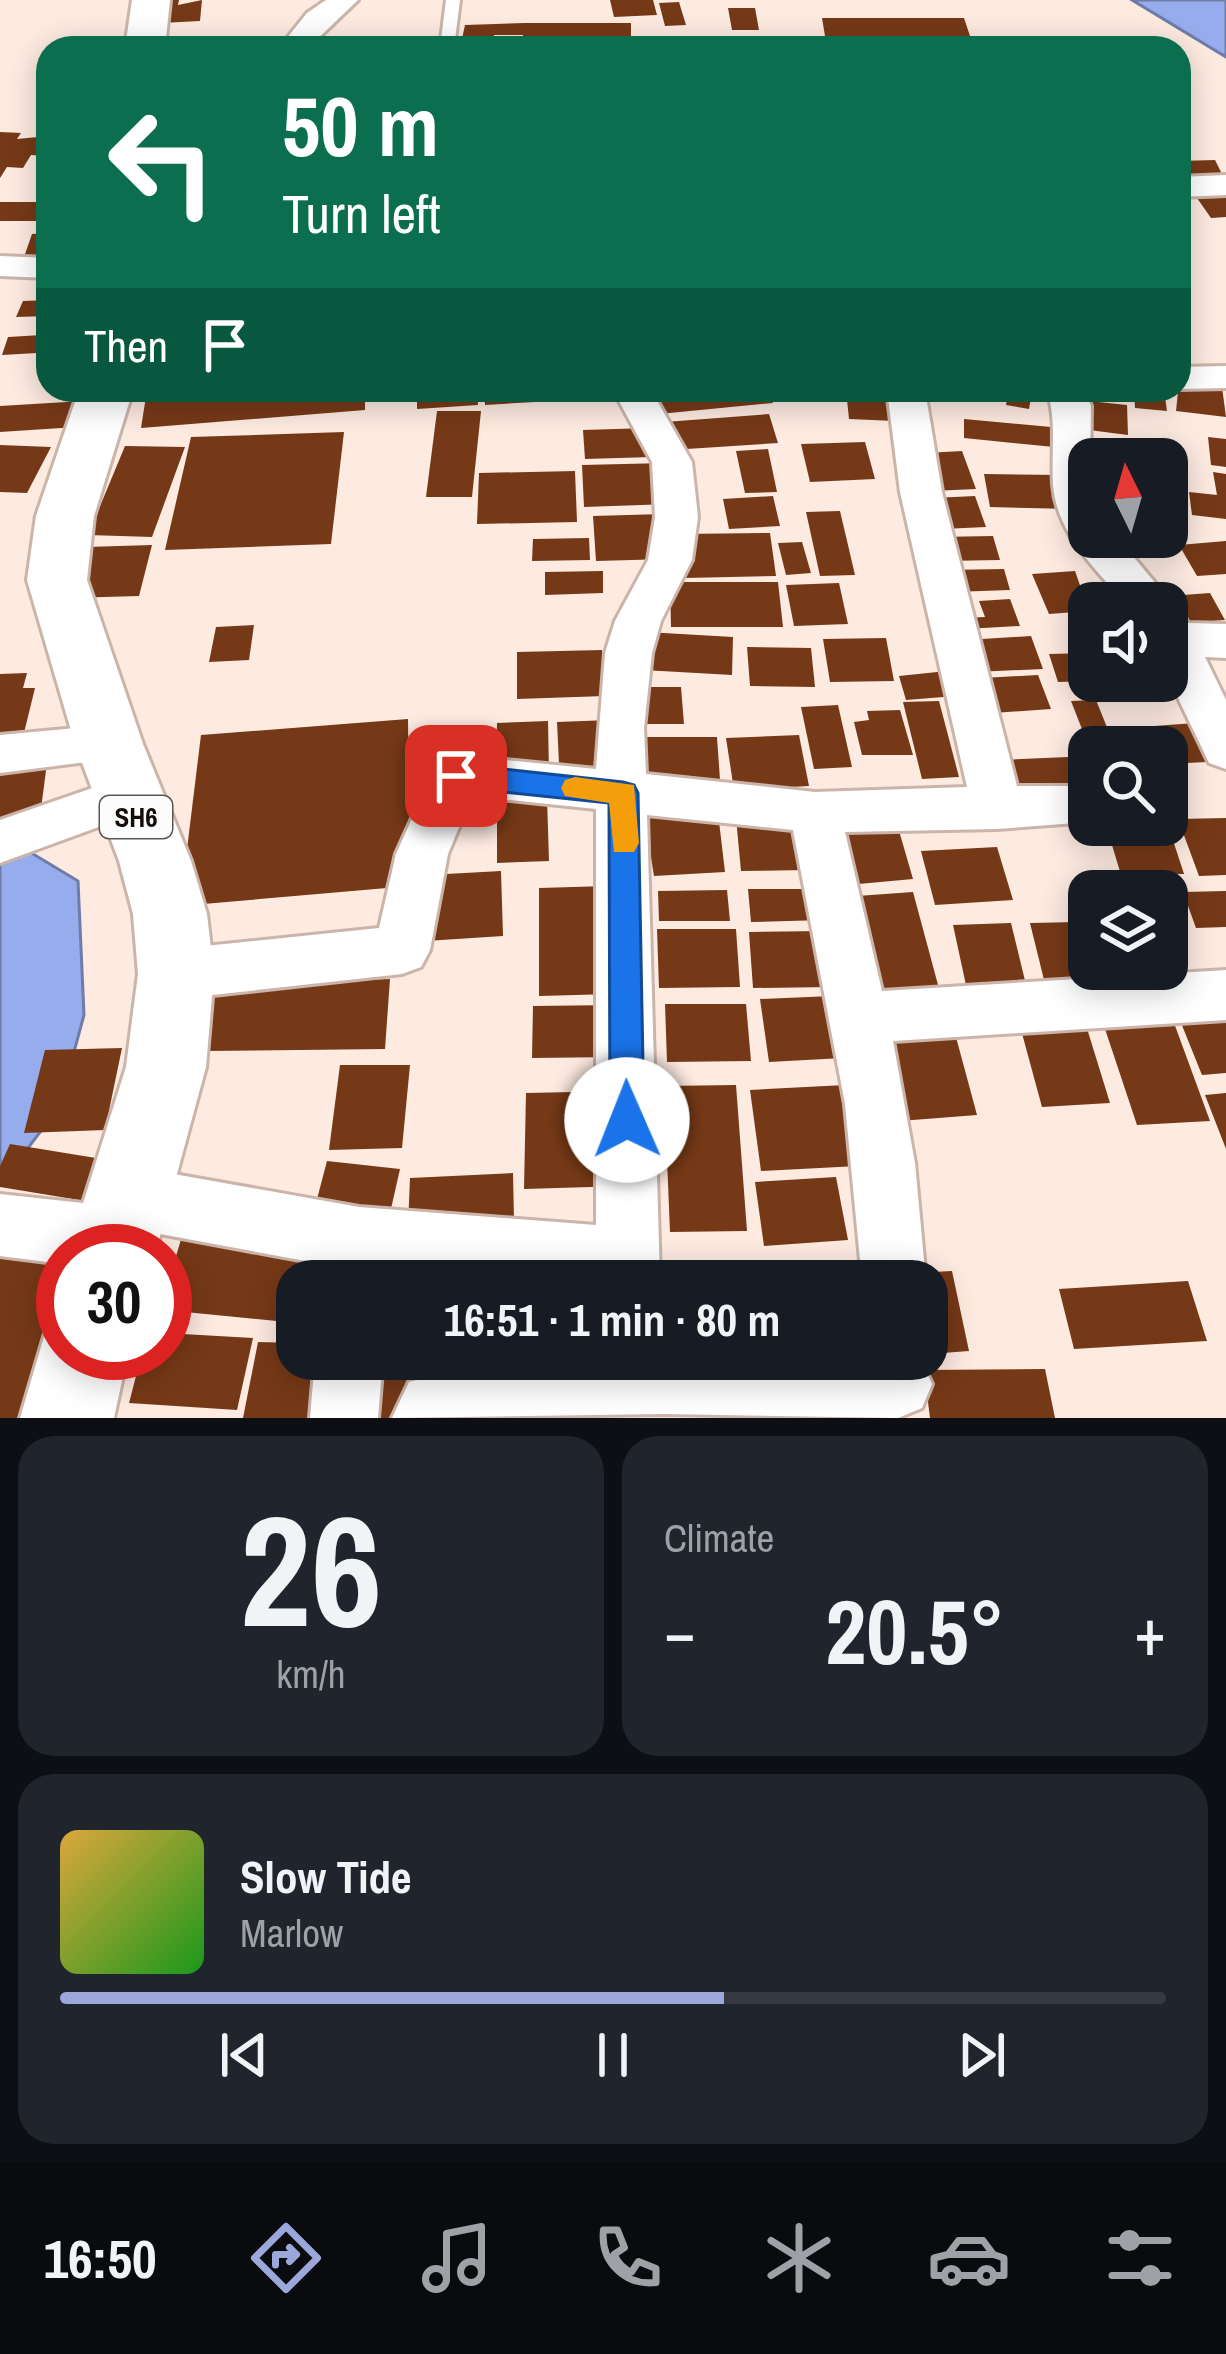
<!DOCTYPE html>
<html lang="en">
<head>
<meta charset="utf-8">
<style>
	:root { --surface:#171b24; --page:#20242c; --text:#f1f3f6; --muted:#9ea1a6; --line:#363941; --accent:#9ca7dc }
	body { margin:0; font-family:"Archivo Narrow",sans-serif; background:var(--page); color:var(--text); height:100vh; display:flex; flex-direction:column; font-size:45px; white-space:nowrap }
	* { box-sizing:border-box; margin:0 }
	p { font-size:39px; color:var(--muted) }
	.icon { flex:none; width:66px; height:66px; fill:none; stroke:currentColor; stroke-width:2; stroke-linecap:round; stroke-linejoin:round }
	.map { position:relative; height:1418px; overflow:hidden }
	.sheet { display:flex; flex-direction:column; gap:18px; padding:18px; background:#0d0f14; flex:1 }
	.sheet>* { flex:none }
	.guide { position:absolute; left:36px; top:36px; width:1155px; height:366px; border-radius:36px; box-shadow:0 6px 30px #0003; background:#0b6e4f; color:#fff; overflow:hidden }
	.needle { width:78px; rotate:355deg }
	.buttons { position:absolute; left:1068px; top:438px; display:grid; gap:24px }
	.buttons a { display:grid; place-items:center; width:120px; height:120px; border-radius:24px; background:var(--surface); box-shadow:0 6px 30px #0003; font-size:60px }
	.speed { position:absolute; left:36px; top:1224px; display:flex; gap:24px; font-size:60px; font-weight:700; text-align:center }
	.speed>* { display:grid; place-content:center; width:156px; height:156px; border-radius:50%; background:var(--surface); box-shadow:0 6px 30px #0003; line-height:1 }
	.speed .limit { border:18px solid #d22; background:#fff; color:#111 }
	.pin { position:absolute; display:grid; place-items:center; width:102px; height:102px; color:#fff; margin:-51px; border-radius:24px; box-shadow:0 6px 18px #0006 }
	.me { position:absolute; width:132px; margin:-66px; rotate:359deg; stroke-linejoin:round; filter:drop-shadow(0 0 9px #0008) }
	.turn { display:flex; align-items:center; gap:42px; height:252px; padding:0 48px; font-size:54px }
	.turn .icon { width:156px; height:156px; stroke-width:2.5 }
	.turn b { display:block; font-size:84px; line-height:102px }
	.then { display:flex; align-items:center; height:114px; padding:0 48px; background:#0003; gap:24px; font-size:45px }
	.big { font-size:90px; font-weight:700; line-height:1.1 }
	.sheet .tile { flex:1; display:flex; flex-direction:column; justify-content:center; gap:18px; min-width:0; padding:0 42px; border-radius:36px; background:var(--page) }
	.sheet .dial { align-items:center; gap:0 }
	.dial b { font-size:156px; line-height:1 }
	.song { display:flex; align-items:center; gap:36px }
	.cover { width:144px; height:144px; border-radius:18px; background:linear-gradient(135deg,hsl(40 70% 55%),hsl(120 70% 35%)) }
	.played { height:12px; border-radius:6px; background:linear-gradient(90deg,var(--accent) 60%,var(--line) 60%) }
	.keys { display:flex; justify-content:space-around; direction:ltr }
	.heat { display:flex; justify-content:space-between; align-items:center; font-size:66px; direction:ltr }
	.sheet .tiles { flex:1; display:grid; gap:18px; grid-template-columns:1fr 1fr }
	.tile:last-child { grid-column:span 2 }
	.trip { position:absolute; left:276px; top:1260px; width:672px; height:120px; border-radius:36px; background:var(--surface); box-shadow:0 6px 30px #0003; font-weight:700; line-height:120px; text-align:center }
	.tab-bar { display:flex; height:192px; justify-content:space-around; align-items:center; background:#090b0e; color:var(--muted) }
	.tab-bar .icon { width:84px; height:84px }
	.tab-bar .on { color:var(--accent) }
	.tab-bar b { font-size:54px; color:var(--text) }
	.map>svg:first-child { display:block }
	.water { fill:#96acec; stroke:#6f7ca8; stroke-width:3 }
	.building { fill:#763917 }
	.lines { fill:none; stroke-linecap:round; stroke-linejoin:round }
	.service-casing { stroke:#cbb5aa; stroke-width:6 }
	.minor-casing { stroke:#cbb5aa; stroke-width:6 }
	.primary-casing { stroke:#cbb5aa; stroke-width:6 }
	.service { fill:#fff; fill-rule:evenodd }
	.minor { fill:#fff; fill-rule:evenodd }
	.primary { fill:#fff; fill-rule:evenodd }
	.route { fill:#1a73e8; stroke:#114b97; stroke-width:3 }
	.slow { fill:#f59e0b }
	.labels { text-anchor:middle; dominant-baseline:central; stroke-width:12; stroke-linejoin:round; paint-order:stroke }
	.shield { fill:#fcfcfc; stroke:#5a5553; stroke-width:3 }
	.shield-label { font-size:27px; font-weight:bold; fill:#150d0a }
</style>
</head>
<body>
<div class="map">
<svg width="1226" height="1418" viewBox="0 0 1226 1418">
	<rect width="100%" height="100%" fill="#fdeae1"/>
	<g class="water">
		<polygon points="1132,0 1226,0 1226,57"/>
		<polygon points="5,837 78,881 84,1015 59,1107 0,1185 0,838"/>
	</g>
	<g class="building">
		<polygon points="170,0 179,0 178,5 202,0 200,21 161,23 163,13 170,12"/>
		<polygon points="610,0 653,0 657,15 614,17"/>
		<polygon points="679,2 686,25 665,26 659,3"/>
		<polygon points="728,8 755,8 759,30 732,30"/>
		<polygon points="822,18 964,18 974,48 827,48"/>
		<polygon points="525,23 631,23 631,48 522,48 523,35 494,35 492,48 460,48 465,25"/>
		<polygon points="0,132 21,133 17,139 48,136 48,156 31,155 23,168 7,167 0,178"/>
		<polygon points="1215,160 1226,182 1188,183 1179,169 1179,161"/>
		<polygon points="1226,189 1226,217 1211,218 1192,191"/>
		<rect x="0" y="202" width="48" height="19"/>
		<polygon points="48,233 48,259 23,260 32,234"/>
		<polygon points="48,300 48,316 16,317 23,301"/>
		<polygon points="42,335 37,353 2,355 8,337"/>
		<polygon points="1179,382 1222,387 1226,417 1176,411"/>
		<polygon points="147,390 365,390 365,410 141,428"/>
		<polygon points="417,390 477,390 478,405 417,409"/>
		<polygon points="484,390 534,390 535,402 485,405"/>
		<polygon points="641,390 768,391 773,403 649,415"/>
		<polygon points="846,390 891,390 895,421 849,419"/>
		<polygon points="1009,390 1032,392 1029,409 1006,405"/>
		<polygon points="1134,390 1164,390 1167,411 1135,408"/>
		<polygon points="83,401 77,427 0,432 0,406"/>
		<polygon points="1089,401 1127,405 1128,435 1089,430"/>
		<polygon points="437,411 481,411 472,497 426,497"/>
		<polygon points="769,414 778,443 671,450 665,422"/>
		<polygon points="964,419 1062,428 1064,448 964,438"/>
		<polygon points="648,428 652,457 585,459 583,430"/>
		<polygon points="344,432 331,544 165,550 191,437"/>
		<polygon points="1208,437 1226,439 1226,467 1211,465"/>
		<polygon points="1087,441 1167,452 1168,459 1089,459"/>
		<polygon points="865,442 875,479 810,482 801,444"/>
		<polygon points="0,445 51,447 27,493 0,492"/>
		<polygon points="125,446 185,447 152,537 88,535"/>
		<polygon points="768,449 777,492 745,493 736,451"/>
		<polygon points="962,451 976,489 932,491 926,453"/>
		<polygon points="665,463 670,504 584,507 582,465"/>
		<polygon points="575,471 577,522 477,524 479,473"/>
		<polygon points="1213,472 1226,474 1226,519 1192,515 1189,492 1217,495"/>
		<polygon points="984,474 1063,475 1072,509 990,507"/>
		<polygon points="1167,494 1178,495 1180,529 1167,528"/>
		<polygon points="773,496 780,526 729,529 723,499"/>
		<polygon points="975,496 986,527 943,529 933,498"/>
		<polygon points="840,511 855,575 820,576 806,512"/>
		<polygon points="663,514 668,559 596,561 593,516"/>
		<polygon points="770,533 776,576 685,578 682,534"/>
		<polygon points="993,536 1000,560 943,561 937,537"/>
		<polygon points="589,538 590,560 532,561 533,539"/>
		<polygon points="1226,541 1226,574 1197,576 1179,545"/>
		<polygon points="802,542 811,573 786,575 778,543"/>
		<polygon points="152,545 139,596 70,598 86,547"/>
		<polygon points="1004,569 1010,590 952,592 946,570"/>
		<polygon points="603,571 603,593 545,595 545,572"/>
		<polygon points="1075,571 1089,611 1049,614 1032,574"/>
		<polygon points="670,582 778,582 783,627 671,627"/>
		<polygon points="839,583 848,624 794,626 786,585"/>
		<polygon points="1210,593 1225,620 1170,624 1167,603 1160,603 1156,597"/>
		<polygon points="1010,599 1020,626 965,629 961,618 985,617 979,601"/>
		<polygon points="254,625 249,660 209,662 216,627"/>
		<polygon points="646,632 733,637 732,675 643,670"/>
		<polygon points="1031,636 1043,669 975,672 966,640"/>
		<polygon points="886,638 894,681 830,682 823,639"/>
		<polygon points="747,647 811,648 815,687 750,686"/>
		<polygon points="602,650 605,696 517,699 517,652"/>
		<polygon points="1089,653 1089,681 1058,682 1049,654"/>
		<polygon points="947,671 956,696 906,700 899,676"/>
		<polygon points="27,673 23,688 35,688 22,741 0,743 0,674"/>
		<polygon points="1038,675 1051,709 993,713 982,678"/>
		<polygon points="639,687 681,687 684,724 641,724"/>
		<polygon points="1096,700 1115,747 1089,747 1071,701"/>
		<polygon points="939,701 959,777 922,779 903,702"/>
		<polygon points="838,705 852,767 814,769 801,707"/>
		<polygon points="900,710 913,755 862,755 854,722 869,720 867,711"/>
		<polygon points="408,719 410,886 180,906 201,735"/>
		<polygon points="610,720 614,781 560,784 557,722"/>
		<polygon points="548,721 549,773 496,774 497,723"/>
		<polygon points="1208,722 1226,761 1167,764 1167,747 1150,747 1141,727"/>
		<polygon points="799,735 809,786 734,790 726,738"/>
		<polygon points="633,737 717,737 720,780 633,780"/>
		<polygon points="1068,757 1082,797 1012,801 999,760"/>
		<polygon points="47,763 39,824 0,829 0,768"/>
		<polygon points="547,798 549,861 497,863 497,800"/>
		<polygon points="718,813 725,872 654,876 644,815"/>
		<polygon points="801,817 808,870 741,871 736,818"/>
		<polygon points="895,817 913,879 837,886 821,823"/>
		<polygon points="1226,818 1226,875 1199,876 1178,819"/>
		<polygon points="1106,825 1168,825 1184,874 1121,875"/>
		<polygon points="997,847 1013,900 935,905 921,851"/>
		<polygon points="501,871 503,936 426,941 428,875"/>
		<polygon points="607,886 612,994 539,996 539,888"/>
		<polygon points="748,889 820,889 824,920 751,922"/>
		<polygon points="727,890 730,921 659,921 658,891"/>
		<polygon points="1226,891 1226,927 1196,928 1183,892"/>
		<polygon points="913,892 941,996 867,1002 843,897"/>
		<polygon points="1077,922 1094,988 1046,988 1030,923"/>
		<polygon points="1011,923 1029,997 969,999 953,925"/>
		<polygon points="657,929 736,929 740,987 659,988"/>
		<polygon points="824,931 831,987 753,988 749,932"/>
		<polygon points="1168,956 1178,988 1110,989 1105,969 1167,969"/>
		<polygon points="390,979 385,1049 204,1051 215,985"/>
		<polygon points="832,996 843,1058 769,1062 760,999"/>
		<polygon points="665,1004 746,1004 751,1061 667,1062"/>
		<polygon points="1226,1004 1226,1073 1202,1075 1175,1008"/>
		<polygon points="615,1005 616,1057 532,1058 533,1006"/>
		<polygon points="1170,1012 1210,1121 1137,1125 1101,1017"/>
		<polygon points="1085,1022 1110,1103 1042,1107 1020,1026"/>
		<polygon points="953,1026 977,1115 900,1121 879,1031"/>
		<polygon points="122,1048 105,1130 24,1133 45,1050"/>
		<polygon points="340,1065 410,1065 402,1148 329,1150"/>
		<polygon points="736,1085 747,1231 670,1232 664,1086"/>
		<polygon points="845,1085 858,1166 761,1171 750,1090"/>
		<polygon points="621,1091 624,1186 524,1189 526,1093"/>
		<polygon points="1226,1093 1226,1149 1205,1095"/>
		<polygon points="10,1144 102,1159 85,1201 0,1187 0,1166"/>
		<polygon points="327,1161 400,1169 386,1231 311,1222"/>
		<polygon points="513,1173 514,1221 408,1226 410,1178"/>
		<polygon points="836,1177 848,1240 764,1246 755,1182"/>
		<polygon points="185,1226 339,1240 330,1281 297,1281 297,1323 165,1310 165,1293"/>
		<polygon points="0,1258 63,1259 63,1285 28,1418 0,1418"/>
		<polygon points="952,1271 969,1351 929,1354 927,1281 915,1281 913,1273"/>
		<polygon points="1188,1281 1207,1341 1074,1349 1059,1289"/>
		<polygon points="165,1333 253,1338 237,1410 129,1403 142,1353 165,1353"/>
		<polygon points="258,1342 297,1343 297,1359 333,1359 323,1418 243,1418"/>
		<polygon points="360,1369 415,1373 408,1418 352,1418"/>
		<polygon points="1045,1369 1055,1418 930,1418 924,1370"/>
	</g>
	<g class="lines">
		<defs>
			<polygon id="service" points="446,0 460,0 454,48 440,48"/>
			<g id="minor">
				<polygon points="326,0 358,0 308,48 279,48 307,13"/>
				<polygon points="1226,175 1226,195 1179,197 1179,177"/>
				<polygon points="0,256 48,258 48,278 0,276"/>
				<polygon points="1226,366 1226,388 1179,389 1179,367"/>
				<polygon points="613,390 651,390 692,462 698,517 692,560 661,621 652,653 644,728 646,774 815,792 967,787 900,492 887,390 925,390 942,492 1017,786 1089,786 1089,822 997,829 845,832 882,991 1226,970 1226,1020 893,1041 915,1163 926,1281 862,1281 845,1104 793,830 647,815 660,1281 488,1281 359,1271 144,1231 148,1239 143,1251 63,1251 63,1264 0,1256 0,1194 101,1205 98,1197 107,1175 129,1166 359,1207 596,1225 596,809 472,796 448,854 430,950 421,967 402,974 176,999 156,991 148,974 156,957 176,949 379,928 396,854 438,761 456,755 596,769 605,653 615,621 648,560 655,517 652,462"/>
				<path d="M1047 390H1085L1091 406 1089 537H1117L1172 603 1168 610 1183 614 1188 623 1226 624V658L1205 657 1226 700V769L1209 763 1167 675V603H1125C1095 568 1056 533 1053 484 1051 452 1057 421 1047 390Z"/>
				<polygon points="109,725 126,731 134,744 126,757 0,773 0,735"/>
				<polygon points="127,776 145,782 152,796 145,810 0,863 0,820"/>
				<polygon points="315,1359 383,1359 378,1418 310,1418"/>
				<polygon points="495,1359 920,1359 932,1384 922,1408 898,1418 664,1414 392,1418 409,1382"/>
			</g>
			<g id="primary">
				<polygon points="132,0 170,0 165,48 125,48"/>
				<polygon points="79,390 133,390 94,516 87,580 143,744 191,861 207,914 214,974 206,1067 156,1251 68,1251 126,1067 138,974 133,914 119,861 75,744 27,580 36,516"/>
				<polygon points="63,1315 63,1353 128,1353 114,1418 20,1418 49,1320"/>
			</g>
		</defs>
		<use href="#service" class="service-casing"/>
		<use href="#minor" class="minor-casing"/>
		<use href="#primary" class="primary-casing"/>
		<use href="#service" class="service"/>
		<use href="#minor" class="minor"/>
		<use href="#primary" class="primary"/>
	</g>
	<polygon class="route" points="456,764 623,782 634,785 638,793 644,1120 639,1131 627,1136 615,1131 610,1120 609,803 456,787 446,783 442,776 446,768"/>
	<polygon class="slow" points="575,777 634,785 639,843 634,852 614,852 609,803 565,796 561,788 565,780"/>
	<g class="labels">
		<rect class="shield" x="100" y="796" width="72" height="42" rx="9"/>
		<g class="shield-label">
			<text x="136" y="817">SH6</text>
		</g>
	</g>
</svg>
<div class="buttons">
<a><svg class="needle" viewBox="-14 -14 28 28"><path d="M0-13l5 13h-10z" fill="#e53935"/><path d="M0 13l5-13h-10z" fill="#9ea1a6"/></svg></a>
<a><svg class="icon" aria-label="sound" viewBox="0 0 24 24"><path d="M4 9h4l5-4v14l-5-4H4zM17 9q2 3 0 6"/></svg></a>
<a><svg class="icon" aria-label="search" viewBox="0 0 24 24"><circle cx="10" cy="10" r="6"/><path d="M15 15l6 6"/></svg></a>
<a><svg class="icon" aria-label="layers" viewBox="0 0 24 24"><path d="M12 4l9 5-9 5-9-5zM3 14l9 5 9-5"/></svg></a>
</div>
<div class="speed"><div class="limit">30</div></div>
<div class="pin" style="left:456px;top:776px;background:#d93025"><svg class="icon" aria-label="arrive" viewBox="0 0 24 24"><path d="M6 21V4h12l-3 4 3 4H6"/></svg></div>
<svg class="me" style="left:627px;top:1120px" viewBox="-20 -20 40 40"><circle r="19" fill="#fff"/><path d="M0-13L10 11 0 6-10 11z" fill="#1a73e8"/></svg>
<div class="trip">16:51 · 1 min · 80 m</div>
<div class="guide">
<div class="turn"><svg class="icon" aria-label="left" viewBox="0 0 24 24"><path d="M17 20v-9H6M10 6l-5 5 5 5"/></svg><div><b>50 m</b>Turn left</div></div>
<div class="then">Then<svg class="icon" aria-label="arrive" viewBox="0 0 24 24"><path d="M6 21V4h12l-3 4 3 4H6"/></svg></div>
</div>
</div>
<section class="sheet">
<div class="tiles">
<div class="tile dial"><b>26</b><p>km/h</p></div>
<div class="tile"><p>Climate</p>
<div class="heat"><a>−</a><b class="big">20.5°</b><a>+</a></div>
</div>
<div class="tile">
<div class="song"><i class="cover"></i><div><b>Slow Tide</b><p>Marlow</p></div></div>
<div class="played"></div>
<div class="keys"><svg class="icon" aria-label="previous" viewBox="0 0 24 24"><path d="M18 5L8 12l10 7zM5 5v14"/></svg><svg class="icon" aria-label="pause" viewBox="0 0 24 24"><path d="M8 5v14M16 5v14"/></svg><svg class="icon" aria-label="next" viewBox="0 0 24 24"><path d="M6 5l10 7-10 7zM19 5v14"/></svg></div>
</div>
</div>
</section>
<nav class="tab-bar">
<b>16:50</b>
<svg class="icon on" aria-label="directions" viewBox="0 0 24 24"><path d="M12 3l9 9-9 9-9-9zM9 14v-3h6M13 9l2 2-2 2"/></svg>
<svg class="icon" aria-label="music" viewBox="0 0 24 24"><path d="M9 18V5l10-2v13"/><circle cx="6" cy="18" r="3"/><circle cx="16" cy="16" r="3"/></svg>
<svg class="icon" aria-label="phone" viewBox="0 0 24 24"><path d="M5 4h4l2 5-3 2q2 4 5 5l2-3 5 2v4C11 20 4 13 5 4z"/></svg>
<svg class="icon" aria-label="climate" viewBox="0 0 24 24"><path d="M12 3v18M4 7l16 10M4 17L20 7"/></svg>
<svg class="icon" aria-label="car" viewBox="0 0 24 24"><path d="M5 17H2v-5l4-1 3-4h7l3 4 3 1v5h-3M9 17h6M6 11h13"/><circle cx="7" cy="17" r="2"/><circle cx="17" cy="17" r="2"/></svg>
<svg class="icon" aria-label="filters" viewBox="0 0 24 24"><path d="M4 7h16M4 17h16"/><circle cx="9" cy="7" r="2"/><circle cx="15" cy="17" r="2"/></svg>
</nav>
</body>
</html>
